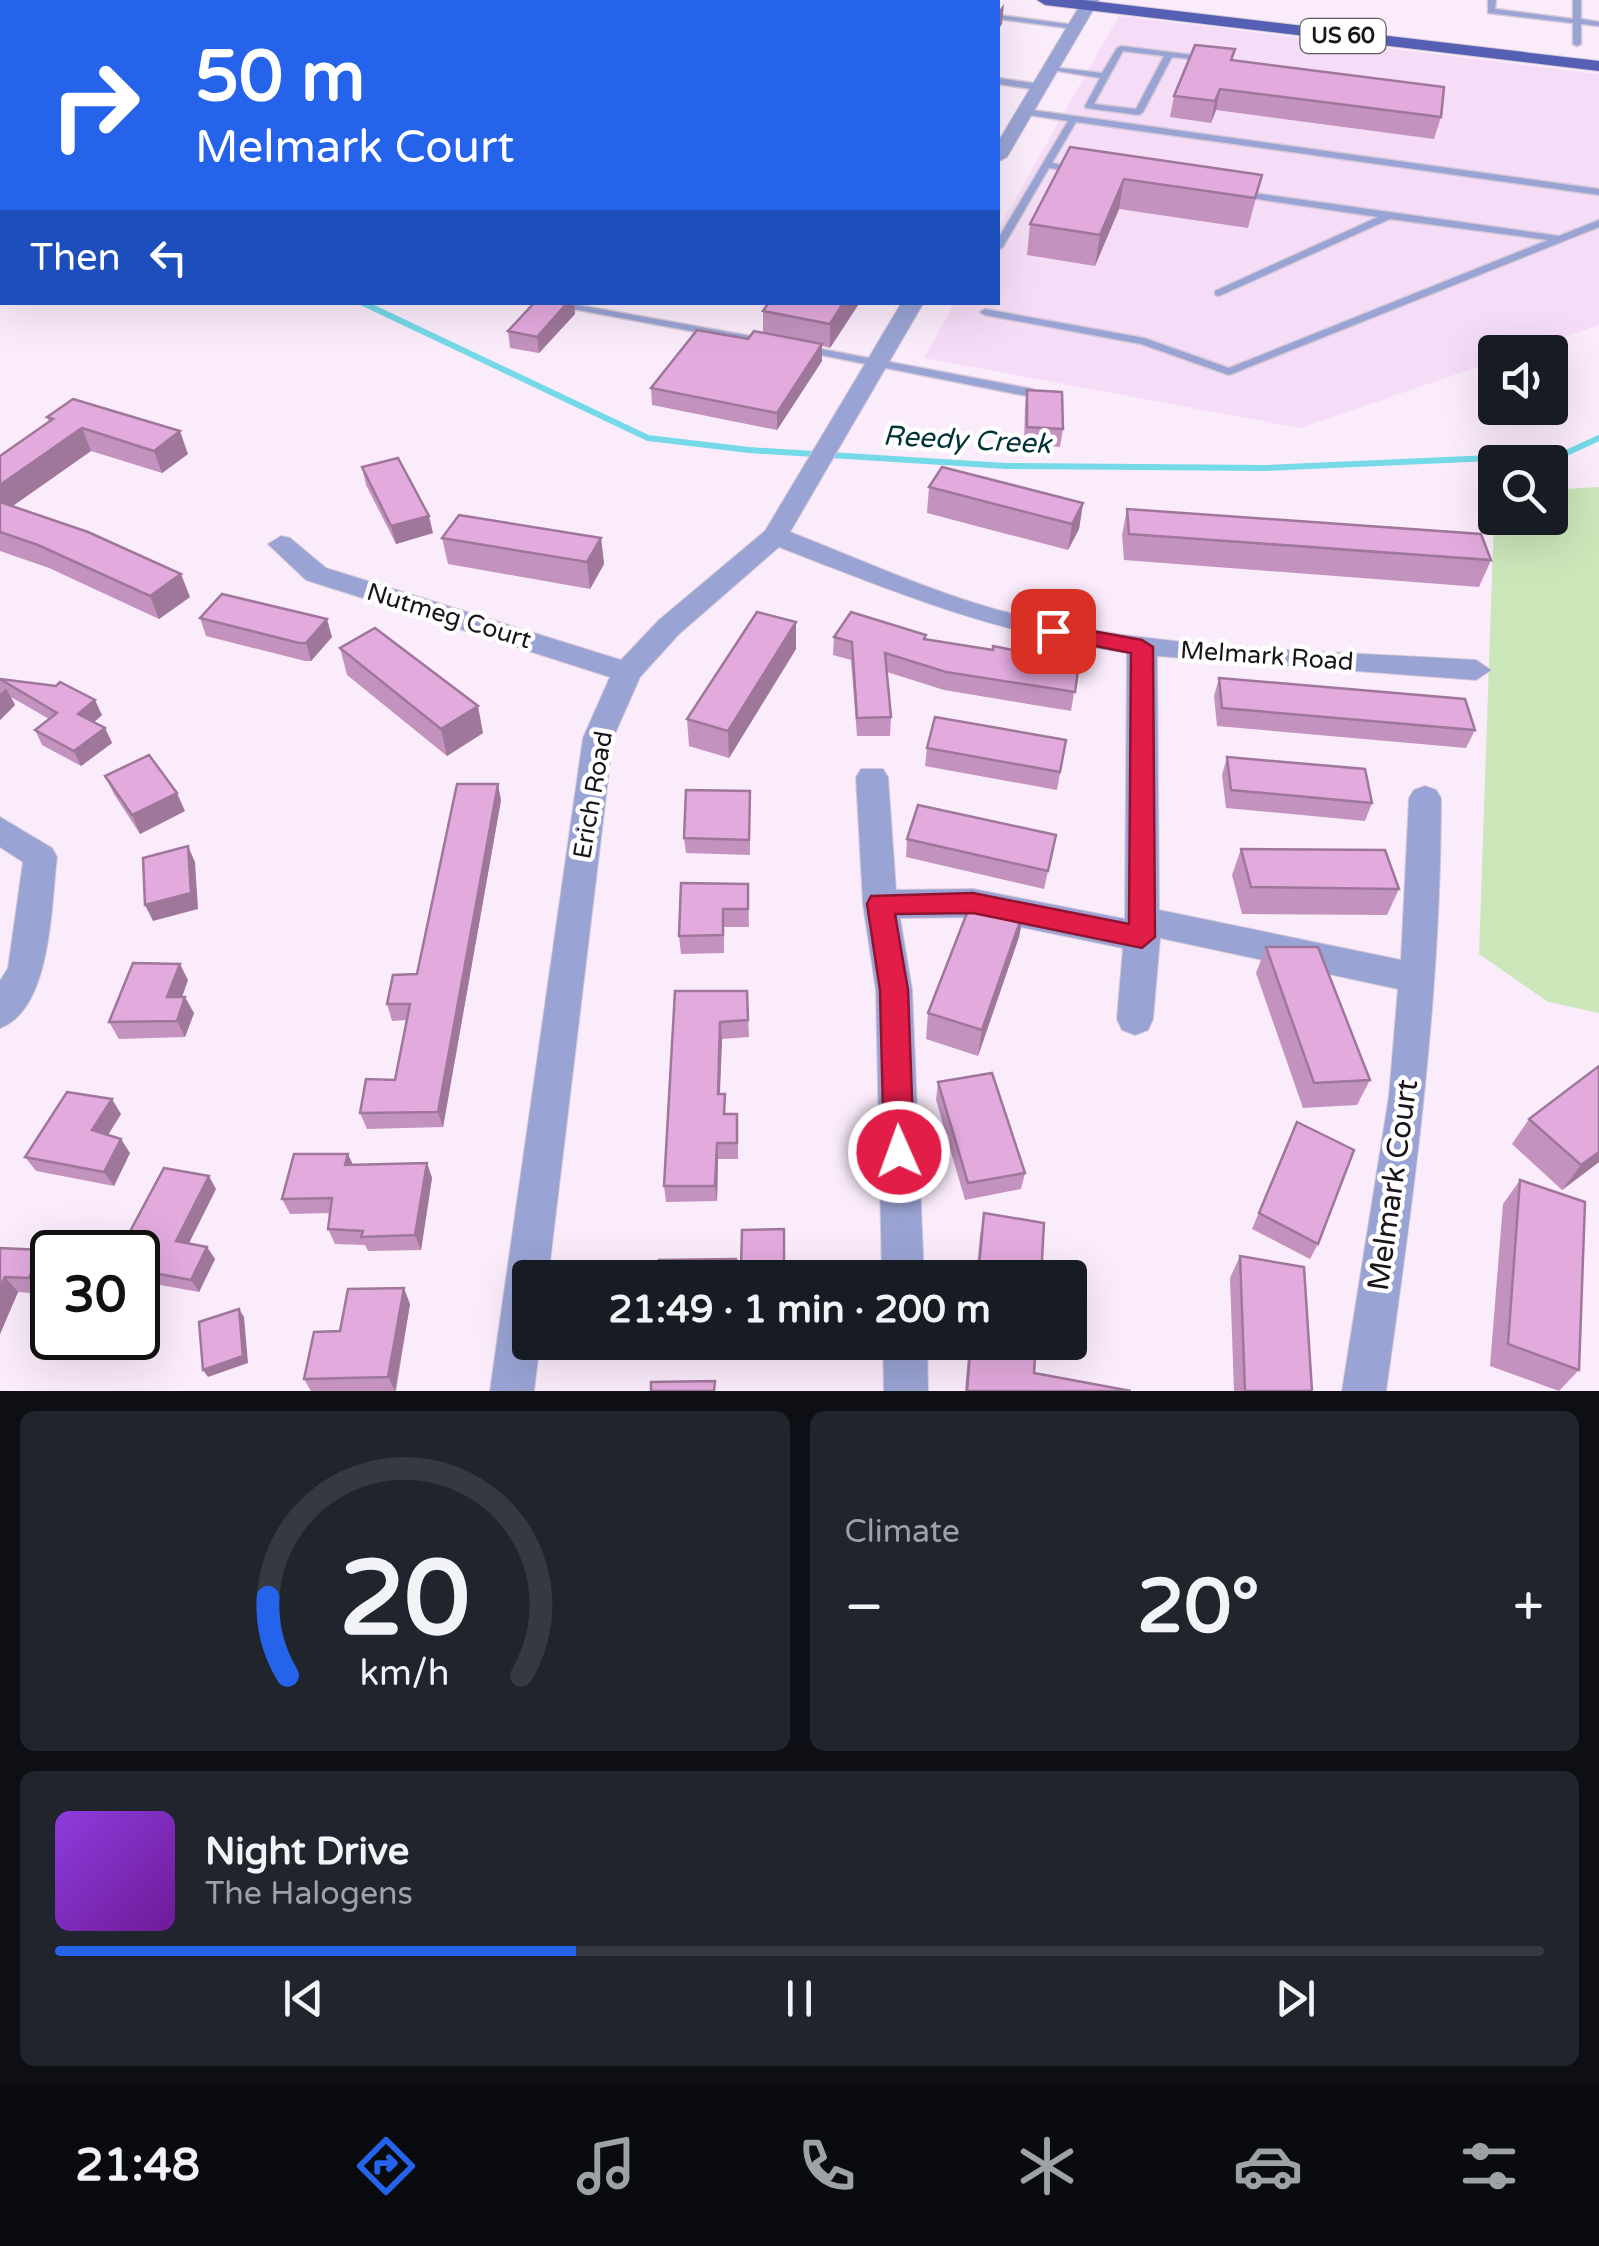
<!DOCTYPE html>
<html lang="en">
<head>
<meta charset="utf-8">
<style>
	:root { --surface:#171b24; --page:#20242c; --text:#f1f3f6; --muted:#9ea1a6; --line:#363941; --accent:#2563eb }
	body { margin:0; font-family:"Varela Round",sans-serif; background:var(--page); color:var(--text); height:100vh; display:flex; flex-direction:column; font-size:38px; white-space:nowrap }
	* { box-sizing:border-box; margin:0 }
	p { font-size:32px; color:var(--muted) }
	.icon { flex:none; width:55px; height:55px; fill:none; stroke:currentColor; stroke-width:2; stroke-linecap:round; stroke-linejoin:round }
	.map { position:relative; height:1391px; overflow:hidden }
	.sheet { display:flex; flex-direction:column; gap:20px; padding:20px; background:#0d0f14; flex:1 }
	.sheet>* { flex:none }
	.hud { position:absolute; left:0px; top:0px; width:1000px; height:305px; box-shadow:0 10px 40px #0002; background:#2563eb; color:#fff; overflow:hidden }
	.buttons { position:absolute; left:1478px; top:335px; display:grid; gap:20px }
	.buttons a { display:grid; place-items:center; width:90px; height:90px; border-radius:10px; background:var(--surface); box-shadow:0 10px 40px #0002; font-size:50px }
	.speed { position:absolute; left:30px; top:1230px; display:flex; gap:20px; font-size:50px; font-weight:700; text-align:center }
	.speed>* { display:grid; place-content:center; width:130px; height:130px; border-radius:50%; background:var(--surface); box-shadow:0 10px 40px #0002; line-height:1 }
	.speed .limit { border:5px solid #111; border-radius:15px; background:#fff; color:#111 }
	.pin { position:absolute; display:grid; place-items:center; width:85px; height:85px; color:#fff; margin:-42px; border-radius:20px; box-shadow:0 5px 15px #0006 }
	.me { position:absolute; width:110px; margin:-55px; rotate:358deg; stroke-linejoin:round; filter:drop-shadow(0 0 8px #0008) }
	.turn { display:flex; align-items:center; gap:35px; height:210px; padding:0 30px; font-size:45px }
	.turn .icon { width:130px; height:130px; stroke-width:2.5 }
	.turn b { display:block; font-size:70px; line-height:85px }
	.then { display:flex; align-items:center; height:95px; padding:0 30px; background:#0003; gap:20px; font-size:38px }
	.big { font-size:75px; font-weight:700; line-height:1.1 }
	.sheet .tile { flex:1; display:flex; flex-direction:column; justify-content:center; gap:15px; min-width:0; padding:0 35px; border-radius:15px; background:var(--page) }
	.sheet .dial { align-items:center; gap:0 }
	.dial svg { height:260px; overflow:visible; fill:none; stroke:var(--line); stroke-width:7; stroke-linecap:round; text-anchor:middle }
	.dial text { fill:var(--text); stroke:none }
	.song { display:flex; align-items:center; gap:30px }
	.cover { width:120px; height:120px; border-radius:15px; background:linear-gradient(135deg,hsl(270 70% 55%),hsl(280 70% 35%)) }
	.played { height:10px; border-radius:5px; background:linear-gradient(90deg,var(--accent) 35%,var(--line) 35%) }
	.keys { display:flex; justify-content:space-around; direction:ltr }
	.heat { display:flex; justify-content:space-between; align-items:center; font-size:55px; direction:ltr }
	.sheet .tiles { flex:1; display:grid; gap:20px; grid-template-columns:1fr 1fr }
	.tile:last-child { grid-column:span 2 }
	.trip { position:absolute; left:512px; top:1260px; width:575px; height:100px; border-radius:10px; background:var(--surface); box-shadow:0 10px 40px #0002; font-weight:700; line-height:100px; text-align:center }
	.tab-bar { display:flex; height:160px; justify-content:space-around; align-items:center; background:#090b0e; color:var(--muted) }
	.tab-bar .icon { width:70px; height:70px }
	.tab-bar .on { color:var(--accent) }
	.tab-bar b { font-size:45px; color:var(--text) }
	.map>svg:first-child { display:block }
	.built { fill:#f5ddf7 }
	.green { fill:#cbe7ba }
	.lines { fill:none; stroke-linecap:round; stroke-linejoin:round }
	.stream { stroke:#75d9e8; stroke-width:6 }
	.service-casing { stroke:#d7c9d8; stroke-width:3 }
	.minor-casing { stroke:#d7c9d8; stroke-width:2 }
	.primary-casing { stroke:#d7c9d8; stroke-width:2 }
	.service { fill:#9aa4d4; fill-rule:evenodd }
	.minor { fill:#9aa4d4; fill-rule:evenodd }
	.primary { fill:#5560b5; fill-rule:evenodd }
	.wall { fill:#c392bf }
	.shaded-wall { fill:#9f779b }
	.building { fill:#e3aade; stroke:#9f779b; stroke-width:2.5 }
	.route { fill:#e11d48; stroke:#92132f; stroke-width:2.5 }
	.labels { text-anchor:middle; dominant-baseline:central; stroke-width:9; stroke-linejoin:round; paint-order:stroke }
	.shield { fill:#fff; stroke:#5f5a5f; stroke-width:2.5 }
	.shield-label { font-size:22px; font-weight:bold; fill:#1a141b }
	.street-label { font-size:25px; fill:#1a141b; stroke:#fff }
	.water-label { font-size:28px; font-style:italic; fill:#01343a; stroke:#fff }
	.near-street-label { font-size:30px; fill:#1a141b; stroke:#fff }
</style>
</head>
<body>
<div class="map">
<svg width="1599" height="1391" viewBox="0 0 1599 1391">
	<rect width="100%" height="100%" fill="#fbecfc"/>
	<polygon class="built" points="1119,16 1599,74 1599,325 1520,352 1495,352 1495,361 1300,428 924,358 955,303 998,302 998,229"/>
	<polygon class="green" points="1599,487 1599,1013 1548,1002 1479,954 1495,488 1495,518 1550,518 1550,490"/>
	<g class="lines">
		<polyline class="stream" points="361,302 648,438 749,450 1006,466 1267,468 1562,455 1599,438"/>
		<defs>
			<g id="service">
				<polygon points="753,0 761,0 759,2 752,2"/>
				<polygon points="1488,0 1496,0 1495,9 1573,19 1573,0 1581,0 1581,19 1599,22 1599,26 1581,24 1581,44 1577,46 1573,44 1573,23 1488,13"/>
				<rect x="0" y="3" width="2" height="4"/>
				<polygon points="998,15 1075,25 1079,27 1075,29 998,19"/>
				<path d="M1121 46 1209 57 1213 59 1209 61 1172 57 1143 112 1139 115 1086 108 1085 106 1100 78 1046 69 1050 67 1102 73 1117 48ZM1123 51 1164 56 1136 109 1094 104Z"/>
				<polygon points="0,73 2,74 2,79 0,79"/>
				<polygon points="998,78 1039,84 1043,87 1039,90 998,84"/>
				<polygon points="1025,109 1599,189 1599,195 1076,122 1052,163 1083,169 1078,172 1049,168 1003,247 998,250 998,239 1068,121 1022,114 1022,110"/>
				<polygon points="1240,191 1559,236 1599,220 1599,227 1229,375 1141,344 985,315 980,312 985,309 1144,338 1229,368 1548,240 1390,219 1219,296 1215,295 1215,291 1378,217 1237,196 1235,194"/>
				<polygon points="535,302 561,302 767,339 773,342 767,345"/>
				<polygon points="805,346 1032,389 1038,393 1032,397 801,351 799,349"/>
			</g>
			<g id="minor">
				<polygon points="1083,0 1099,0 1007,157 998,162 998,142"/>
				<path d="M902 302H924L790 532C859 559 927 590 998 610 1152 651 1318 650 1476 660L1491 670 1476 680 1157 656 1159 910 1401 960 1409 798 1414 790 1425 786 1436 790 1441 798C1441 998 1414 1193 1386 1391H1342L1389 1096 1398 989 1160 938 1153 1019 1148 1030 1135 1035 1122 1030 1117 1019 1123 948 973 917 900 918 912 990 924 1278H882L876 990 863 904 856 777 861 769H883L888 777 896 890 973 889 1125 919 1127 653C995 633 902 595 779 547L679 634 640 677 613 738 548 1278H530V1342H540L534 1391H490L583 738 610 677 306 580 268 544 281 536 290 538 326 568 621 660 659 620 765 531Z"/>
				<path d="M0 817 52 848 57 857C51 904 52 1009 0 1028V981L8 968 23 862 0 847Z"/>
				<polygon points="883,1342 927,1342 928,1391 884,1391"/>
			</g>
			<polygon id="primary" points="1037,0 1083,0 1599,61 1599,71 1045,5"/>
		</defs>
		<use href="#service" class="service-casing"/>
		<use href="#minor" class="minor-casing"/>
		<use href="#primary" class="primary-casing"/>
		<use href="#service" class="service"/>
		<use href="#minor" class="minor"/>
		<use href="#primary" class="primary"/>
	</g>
	<g class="wall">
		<polygon points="1232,61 1441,117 1434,139 1216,110 1211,123 1170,117 1174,96"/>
		<polygon points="1070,147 1262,175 1248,228 1119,209 1095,266 1027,255 1030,224"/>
		<polygon points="535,302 574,302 575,314 539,353 510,348 508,331"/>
		<polygon points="768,302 860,302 830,348 822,346 822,361 777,430 652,405 651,388 763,333 763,311 769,303"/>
		<polygon points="1027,390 1063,429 1060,447 1024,444 1025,407"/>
		<polygon points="47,417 188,454 162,473 91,451 12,506 190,597 159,619 49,568 0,551 0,456 49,422"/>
		<polygon points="362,467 433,533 396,544 366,485"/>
		<polygon points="929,487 1083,503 1079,529 1068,550 927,513"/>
		<polygon points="1127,509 1491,560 1479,587 1124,560 1122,535"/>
		<polygon points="442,538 601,538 604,564 590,589 448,564"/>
		<polygon points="200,618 332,637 311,661 305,661 206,636"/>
		<polygon points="926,635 926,640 1079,663 1071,711 944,690 887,672 891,717 890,736 857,736 851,660 833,655 834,637"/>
		<polygon points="340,648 483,733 447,756 347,675"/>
		<polygon points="796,649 729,758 689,746 687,719"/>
		<polygon points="1219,678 1475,730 1466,748 1217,726 1214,696"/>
		<polygon points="0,679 102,715 94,722 105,728 112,743 81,766 42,745 35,730 49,719 11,697 15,705 0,720"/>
		<polygon points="1066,740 1057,790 925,766 927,748"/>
		<polygon points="1227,757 1372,803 1365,821 1226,808 1222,775"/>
		<polygon points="105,776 185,811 140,834 114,794"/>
		<polygon points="750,791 750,855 686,853 684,838"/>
		<polygon points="501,800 443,1127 367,1129 360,1113 395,1080 406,1020 392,1021 387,1004 417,974"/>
		<polygon points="1056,835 1044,889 906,857 907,839"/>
		<polygon points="1241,849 1399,889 1387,915 1242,914 1232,875"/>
		<polygon points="748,884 749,927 724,927 724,953 681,954 679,936"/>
		<polygon points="1024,910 1019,937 978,1056 926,1039 928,1013"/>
		<polygon points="1266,947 1370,1080 1357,1105 1303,1108 1256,973"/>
		<polygon points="188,980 182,997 194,1013 185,1037 119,1039 109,1022"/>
		<polygon points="675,991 747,991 749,1037 722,1039 720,1094 726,1114 738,1130 738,1159 718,1159 717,1201 666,1202 664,1186"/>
		<polygon points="938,1082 1025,1173 1021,1189 965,1200 936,1100"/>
		<polygon points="121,1114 108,1135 130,1153 114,1186 36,1171 25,1157"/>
		<polygon points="1529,1119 1599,1162 1562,1190 1512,1144"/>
		<polygon points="1289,1139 1318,1244 1310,1259 1252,1229"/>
		<polygon points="427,1163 432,1178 421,1250 368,1251 365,1245 335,1244 328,1229 330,1213 290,1214 282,1199 353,1165"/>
		<polygon points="1520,1180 1579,1370 1559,1391 1490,1366 1503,1204"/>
		<polygon points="216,1189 189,1243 207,1247 215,1259 199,1292 138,1281 138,1252"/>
		<polygon points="984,1213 1041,1278 976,1278 980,1235"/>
		<polygon points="784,1229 784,1275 742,1276 741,1268"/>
		<polygon points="0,1248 41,1250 42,1294 18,1292 0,1334"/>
		<polygon points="1240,1256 1312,1391 1234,1391 1230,1278"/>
		<polygon points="410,1304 396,1391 311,1391 304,1379 340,1331"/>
		<polygon points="655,1342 713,1342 712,1353 657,1354"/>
		<polygon points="969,1342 1036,1342 1034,1373 1131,1391 965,1391"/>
	</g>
	<g class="shaded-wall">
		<polygon points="344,0 361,0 358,2 340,2"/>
		<polygon points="519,0 548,0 545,2 515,2"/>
		<polygon points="707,0 729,0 727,2 704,2"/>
		<polygon points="1004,4 1002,24 998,30 998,12"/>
		<polygon points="1220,89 1216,110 1211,123 1215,101"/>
		<polygon points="1124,179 1119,209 1095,266 1100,235"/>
		<polygon points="568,302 574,302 575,314 539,353 537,337"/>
		<polygon points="844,302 860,302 830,348 830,324"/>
		<polygon points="822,344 822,361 777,430 777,413"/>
		<polygon points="82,428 91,451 0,515 0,485"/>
		<polygon points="180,431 188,454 162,473 154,451"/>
		<polygon points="1083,503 1079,529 1068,550 1072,524"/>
		<polygon points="429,516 433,533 396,544 391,526"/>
		<polygon points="601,538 604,564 590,589 587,562"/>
		<polygon points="181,574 190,597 159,619 150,596"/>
		<polygon points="327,619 332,637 311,661 306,643"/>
		<polygon points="796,622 796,649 729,758 728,731"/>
		<polygon points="6,688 15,705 0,720 0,694"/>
		<polygon points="95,700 102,715 86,729 78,714"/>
		<polygon points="478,706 483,733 447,756 441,729"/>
		<polygon points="105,728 112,743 81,766 74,751"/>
		<polygon points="498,784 501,800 443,1127 438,1112"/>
		<polygon points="177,793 185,811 140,834 132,815"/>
		<polygon points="188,846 195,862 198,909 153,921 145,905"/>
		<polygon points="1024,910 1019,937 978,1056 982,1030"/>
		<polygon points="180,964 188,980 176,1013 167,997"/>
		<polygon points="185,997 194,1013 185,1037 177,1021"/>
		<polygon points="720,1022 722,1039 719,1110 718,1094"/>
		<polygon points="112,1099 121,1114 102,1144 92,1130"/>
		<polygon points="121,1139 130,1153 114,1186 104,1172"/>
		<polygon points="717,1143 718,1159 717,1201 715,1186"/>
		<polygon points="1599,1152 1599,1162 1562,1190 1581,1165"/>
		<polygon points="348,1154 355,1169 345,1165"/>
		<polygon points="427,1163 432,1178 421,1250 415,1235"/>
		<polygon points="209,1176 216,1189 184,1253 176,1241"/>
		<polygon points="207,1247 215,1259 199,1292 191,1280"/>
		<polygon points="41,1250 52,1264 52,1269 42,1294 29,1278"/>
		<polygon points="5,1277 18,1292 0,1334 0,1287"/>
		<polygon points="404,1288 410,1304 395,1391 388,1377"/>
		<polygon points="239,1309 244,1317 248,1363 208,1377 203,1370"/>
	</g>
	<g class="building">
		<polygon points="220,0 344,0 340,2 215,2"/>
		<polygon points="448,0 519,0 515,2 444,2"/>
		<polygon points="623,0 707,0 704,2 620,2"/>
		<polygon points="784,0 970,0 994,2 782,2"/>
		<polygon points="1195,45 1235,49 1231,60 1444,87 1441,117 1220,89 1215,101 1174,96"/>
		<polygon points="1070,147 1262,175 1255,198 1124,179 1100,235 1030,224"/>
		<polygon points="535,302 568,302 537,337 508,331"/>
		<polygon points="769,302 844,302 830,324 763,311"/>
		<polygon points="697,330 748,339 754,331 822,344 777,413 651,388"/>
		<polygon points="1027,390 1062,392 1063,429 1027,427"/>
		<polygon points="73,399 180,431 154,451 82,428 0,485 0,456 53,419 47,417"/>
		<polygon points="398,458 429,516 391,526 362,467"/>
		<polygon points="942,467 1083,503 1072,524 929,487"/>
		<polygon points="0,502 88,532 181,574 150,596 38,545 0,532"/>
		<polygon points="1127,509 1481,534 1491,560 1129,534"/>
		<polygon points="459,515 601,538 587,562 442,538"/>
		<polygon points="222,594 327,619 306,643 299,643 200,618"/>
		<polygon points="757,612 796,622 728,731 687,719"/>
		<polygon points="851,612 926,635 924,639 993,650 993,646 1079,663 1075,692 946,672 885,653 891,717 857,718 852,642 834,637"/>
		<polygon points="375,628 478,706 441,729 340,648"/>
		<polygon points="1219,678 1465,699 1475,730 1222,708"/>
		<polygon points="0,679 56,686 60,682 95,700 78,714 105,728 74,751 35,730 57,713"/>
		<polygon points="935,717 1066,740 1060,772 927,748"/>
		<polygon points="149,755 177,793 132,815 105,776"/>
		<polygon points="1227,757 1365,769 1372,803 1231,790"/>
		<polygon points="457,784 498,784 438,1112 360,1113 366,1079 395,1080 410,1004 387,1004 393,975 417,974"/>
		<polygon points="686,790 750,791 749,840 684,838"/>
		<polygon points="918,805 1056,835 1048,871 907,839"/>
		<polygon points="188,846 191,893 145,905 143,858"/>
		<polygon points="1241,849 1385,850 1399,889 1251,887"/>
		<polygon points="681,883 748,884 748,909 723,909 723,935 679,936"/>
		<polygon points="974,895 1024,910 982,1030 928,1013"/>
		<polygon points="1266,947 1318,947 1370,1080 1314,1083"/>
		<polygon points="133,963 180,964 167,997 185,997 177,1021 109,1022"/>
		<polygon points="675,991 747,991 748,1020 720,1022 718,1094 725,1094 724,1114 737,1114 737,1143 717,1143 715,1186 664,1186"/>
		<polygon points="1599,1066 1599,1152 1581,1165 1529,1119"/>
		<polygon points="992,1073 1025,1173 968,1183 938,1082"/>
		<polygon points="67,1092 112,1099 92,1130 121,1139 104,1172 25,1157"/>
		<polygon points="1297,1122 1354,1150 1318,1244 1259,1213"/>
		<polygon points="294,1154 348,1154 345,1165 427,1163 415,1235 361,1237 363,1231 328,1229 332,1198 282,1199"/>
		<polygon points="164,1168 209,1176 176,1241 207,1247 191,1280 138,1270 138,1252 119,1252"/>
		<polygon points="1520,1180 1585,1202 1579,1370 1508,1344"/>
		<polygon points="984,1213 1044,1223 1041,1278 978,1278"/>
		<polygon points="784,1229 784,1268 741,1268 742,1230"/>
		<polygon points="0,1248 41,1250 29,1278 5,1277 0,1287"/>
		<polygon points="1240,1256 1304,1267 1312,1391 1245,1391"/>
		<polygon points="736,1259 735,1278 658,1278 659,1260"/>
		<polygon points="404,1288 388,1377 304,1379 314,1332 340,1331 348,1289"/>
		<polygon points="239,1309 243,1356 203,1370 199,1322"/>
		<polygon points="971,1342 1036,1342 1034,1373 1131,1391 967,1391"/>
		<polygon points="715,1381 714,1391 651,1391 651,1382"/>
	</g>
	<polygon class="route" points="1053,624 1142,640 1153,647 1155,937 1142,948 973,913 895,914 908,990 914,1152 910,1162 899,1166 888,1162 884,1152 880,990 867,904 871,896 973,893 1129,924 1131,653 1045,636 1045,626"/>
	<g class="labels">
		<rect class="shield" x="1300.5" y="19" width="85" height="34" rx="8"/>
		<g class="shield-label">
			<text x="1343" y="36">US 60</text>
		</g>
		<g class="street-label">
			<text transform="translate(449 616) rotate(17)">Nutmeg Court</text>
			<text transform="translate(1267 656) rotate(4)">Melmark Road</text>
			<text transform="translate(593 795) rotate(-80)">Erich Road</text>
		</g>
		<g class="water-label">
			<text transform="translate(967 440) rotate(3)">Reedy Creek</text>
		</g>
		<g class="near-street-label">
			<text transform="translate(1393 1185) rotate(-82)">Melmark Court</text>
		</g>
	</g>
</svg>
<div class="buttons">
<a><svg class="icon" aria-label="sound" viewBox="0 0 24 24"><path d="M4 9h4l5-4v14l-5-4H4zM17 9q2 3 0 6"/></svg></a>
<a><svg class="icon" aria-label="search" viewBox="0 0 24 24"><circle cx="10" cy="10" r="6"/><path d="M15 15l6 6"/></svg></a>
</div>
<div class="speed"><div class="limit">30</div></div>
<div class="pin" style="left:1053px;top:631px;background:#d93025"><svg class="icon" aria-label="arrive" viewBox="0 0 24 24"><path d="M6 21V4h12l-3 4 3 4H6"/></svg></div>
<svg class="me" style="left:899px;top:1152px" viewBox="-20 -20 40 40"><circle r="17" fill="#e11d48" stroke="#fff" stroke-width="3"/><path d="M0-11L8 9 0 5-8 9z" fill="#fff"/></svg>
<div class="trip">21:49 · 1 min · 200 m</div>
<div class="hud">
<div class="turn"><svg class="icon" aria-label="right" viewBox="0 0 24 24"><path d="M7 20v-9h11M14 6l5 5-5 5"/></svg><div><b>50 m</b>Melmark Court</div></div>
<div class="then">Then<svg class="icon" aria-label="left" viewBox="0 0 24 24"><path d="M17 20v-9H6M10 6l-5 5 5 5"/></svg></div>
</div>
</div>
<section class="sheet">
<div class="tiles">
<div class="tile dial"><svg viewBox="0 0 100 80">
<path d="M14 69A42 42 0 1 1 86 69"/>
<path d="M14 69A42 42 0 0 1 8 45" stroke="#2563eb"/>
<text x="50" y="56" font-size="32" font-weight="700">20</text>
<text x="50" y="72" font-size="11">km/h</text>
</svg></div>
<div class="tile"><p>Climate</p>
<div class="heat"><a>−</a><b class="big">20°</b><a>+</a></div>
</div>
<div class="tile">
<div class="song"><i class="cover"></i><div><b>Night Drive</b><p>The Halogens</p></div></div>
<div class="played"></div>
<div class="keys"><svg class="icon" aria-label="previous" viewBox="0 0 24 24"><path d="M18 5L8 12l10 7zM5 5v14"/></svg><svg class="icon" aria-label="pause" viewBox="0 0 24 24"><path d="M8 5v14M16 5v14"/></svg><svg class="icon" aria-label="next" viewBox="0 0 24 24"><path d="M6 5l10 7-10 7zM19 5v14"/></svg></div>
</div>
</div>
</section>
<nav class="tab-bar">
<b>21:48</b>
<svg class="icon on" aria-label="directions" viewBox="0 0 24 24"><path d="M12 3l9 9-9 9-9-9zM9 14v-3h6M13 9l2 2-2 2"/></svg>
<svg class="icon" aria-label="music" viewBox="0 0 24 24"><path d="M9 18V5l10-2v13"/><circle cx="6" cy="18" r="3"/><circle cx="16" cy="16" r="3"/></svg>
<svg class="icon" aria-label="phone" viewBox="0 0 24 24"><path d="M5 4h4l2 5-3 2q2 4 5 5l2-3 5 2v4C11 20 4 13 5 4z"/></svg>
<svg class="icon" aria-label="climate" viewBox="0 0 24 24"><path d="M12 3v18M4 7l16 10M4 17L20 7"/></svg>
<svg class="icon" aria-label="car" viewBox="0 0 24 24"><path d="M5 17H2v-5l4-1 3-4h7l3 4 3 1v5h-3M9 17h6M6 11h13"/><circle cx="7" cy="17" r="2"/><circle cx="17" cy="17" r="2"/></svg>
<svg class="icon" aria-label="filters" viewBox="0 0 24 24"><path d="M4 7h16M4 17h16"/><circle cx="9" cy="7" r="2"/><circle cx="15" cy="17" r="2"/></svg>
</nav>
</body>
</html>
